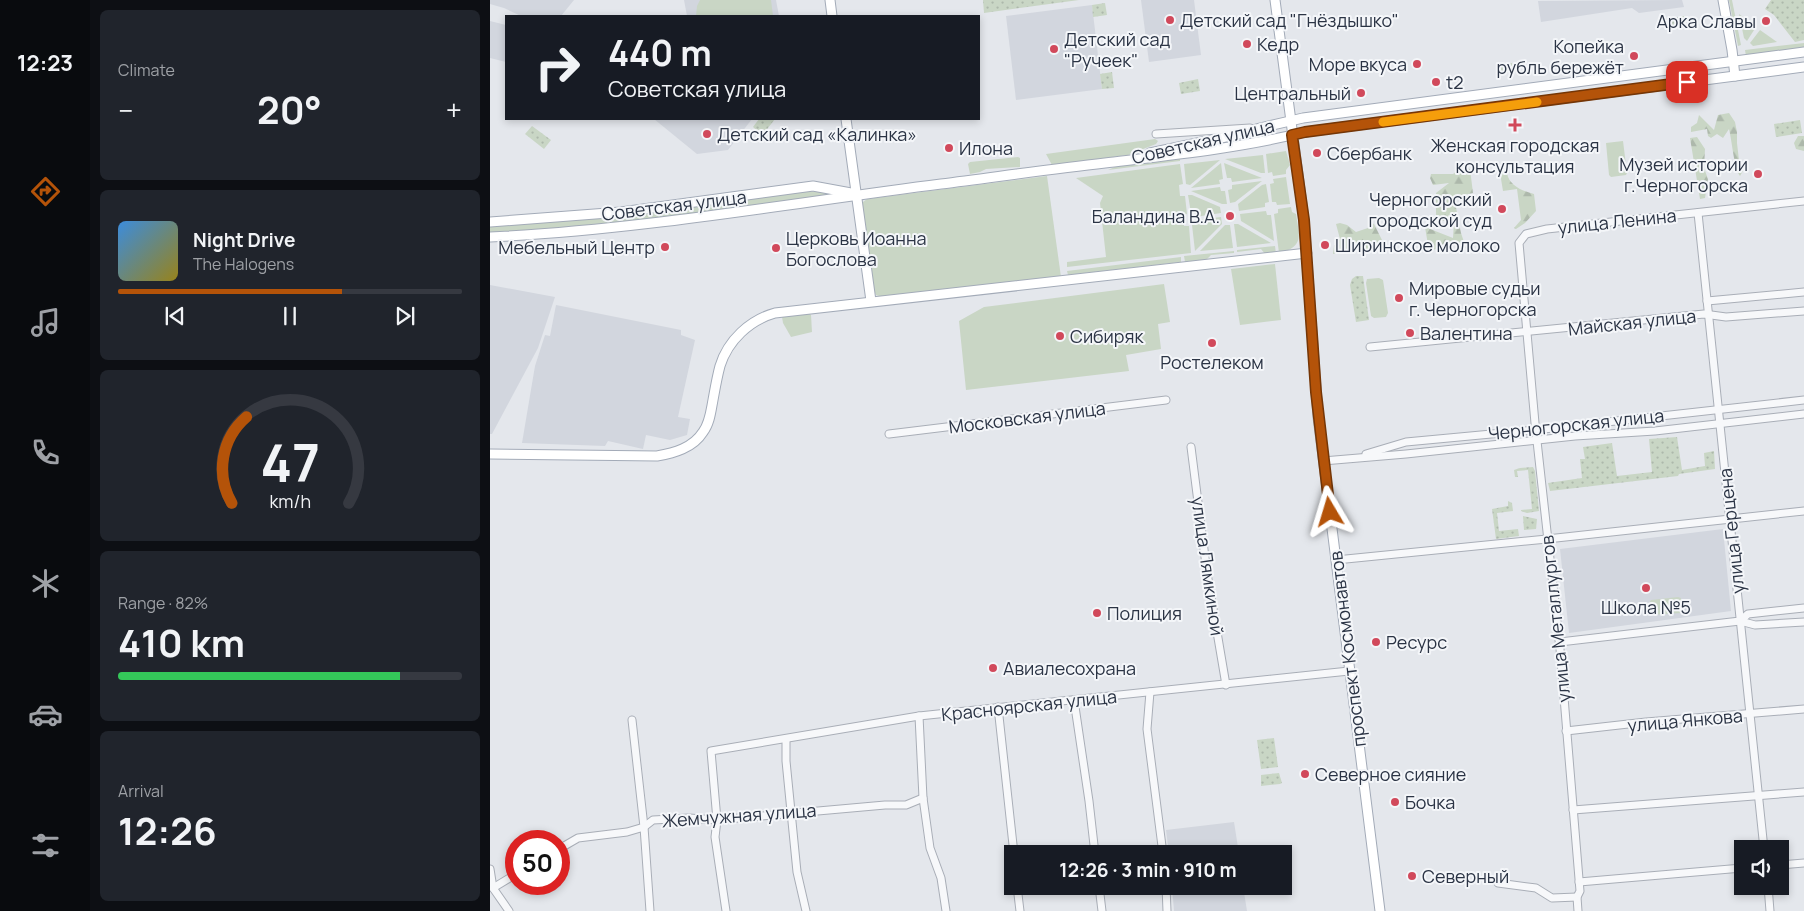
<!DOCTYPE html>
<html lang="en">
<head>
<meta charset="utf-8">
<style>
	:root { --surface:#171b24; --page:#20242c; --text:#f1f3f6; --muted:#9ea1a6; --line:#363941; --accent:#b45309 }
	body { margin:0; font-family:Manrope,sans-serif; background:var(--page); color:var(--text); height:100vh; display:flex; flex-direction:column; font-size:19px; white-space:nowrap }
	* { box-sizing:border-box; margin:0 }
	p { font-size:16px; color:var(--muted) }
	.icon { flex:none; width:28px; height:28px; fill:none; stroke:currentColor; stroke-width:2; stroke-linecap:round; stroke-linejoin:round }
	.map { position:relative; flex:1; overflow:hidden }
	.side { display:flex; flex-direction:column; gap:10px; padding:10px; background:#0d0f14; width:400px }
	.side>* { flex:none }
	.guide { position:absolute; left:15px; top:15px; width:475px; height:105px; border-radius:0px; box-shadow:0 2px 8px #0003; background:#171b24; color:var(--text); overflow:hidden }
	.fabs { position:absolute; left:1244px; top:840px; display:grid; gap:10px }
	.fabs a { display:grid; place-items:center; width:55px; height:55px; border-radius:0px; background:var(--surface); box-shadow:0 2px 8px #0003; font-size:25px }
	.speed { position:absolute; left:15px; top:830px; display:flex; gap:10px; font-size:25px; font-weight:700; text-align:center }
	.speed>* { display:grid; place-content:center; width:65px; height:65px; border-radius:50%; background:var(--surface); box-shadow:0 2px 8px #0003; line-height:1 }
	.speed .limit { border:8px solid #d22; background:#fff; color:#111 }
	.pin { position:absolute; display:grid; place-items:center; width:42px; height:42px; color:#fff; margin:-21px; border-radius:10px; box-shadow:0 2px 8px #0006 }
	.me { position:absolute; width:55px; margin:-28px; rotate:353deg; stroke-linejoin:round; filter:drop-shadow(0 0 4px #0008) }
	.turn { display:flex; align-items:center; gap:18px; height:105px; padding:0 20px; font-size:22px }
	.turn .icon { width:65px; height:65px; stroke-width:2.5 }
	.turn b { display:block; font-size:35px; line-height:42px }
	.big { font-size:38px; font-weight:700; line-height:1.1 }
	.side .widget { flex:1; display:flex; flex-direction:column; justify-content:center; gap:8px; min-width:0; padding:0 18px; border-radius:8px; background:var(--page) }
	.side .dial { align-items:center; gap:0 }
	.dial svg { height:130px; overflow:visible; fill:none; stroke:var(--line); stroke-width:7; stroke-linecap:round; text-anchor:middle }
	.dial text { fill:var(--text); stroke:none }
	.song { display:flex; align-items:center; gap:15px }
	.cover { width:60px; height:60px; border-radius:8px; background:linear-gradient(135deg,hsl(210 70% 55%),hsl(50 70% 35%)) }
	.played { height:5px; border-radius:2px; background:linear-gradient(90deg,var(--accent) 65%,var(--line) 65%) }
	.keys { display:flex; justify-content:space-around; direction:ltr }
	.heat { display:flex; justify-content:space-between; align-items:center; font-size:28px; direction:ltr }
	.charge { height:8px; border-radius:4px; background:linear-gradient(90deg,#34c759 82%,var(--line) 0) }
	.trip { position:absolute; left:514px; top:845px; width:288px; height:50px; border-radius:0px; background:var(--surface); box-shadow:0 2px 8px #0003; font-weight:700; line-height:50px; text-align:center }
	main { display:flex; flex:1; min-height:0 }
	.tabs { display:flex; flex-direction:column; width:90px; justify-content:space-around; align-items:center; background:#090b0e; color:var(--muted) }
	.tabs .icon { width:35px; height:35px }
	.tabs .active { color:var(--accent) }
	.tabs b { font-size:22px; color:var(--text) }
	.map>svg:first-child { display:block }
	.built { fill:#d2d6de }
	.grass { fill:#c9d6c5 }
	.forest { fill:url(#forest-firs) }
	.park { fill:url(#park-dots) }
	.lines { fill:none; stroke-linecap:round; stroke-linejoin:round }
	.minor-casing { stroke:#a9aeb7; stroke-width:9 }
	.major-casing { stroke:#a3abb8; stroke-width:11 }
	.minor { stroke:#f7f8fa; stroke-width:7 }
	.major { stroke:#fff; stroke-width:9 }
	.route-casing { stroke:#753606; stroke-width:12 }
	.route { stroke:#b45309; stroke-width:9 }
	.slow { stroke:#f59e0b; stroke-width:9 }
	.poi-dot { fill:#d1495b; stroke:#f4f6f9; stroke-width:2 }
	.labels { text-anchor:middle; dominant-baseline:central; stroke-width:4; stroke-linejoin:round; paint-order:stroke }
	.poi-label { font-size:18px; fill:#2b3445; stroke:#f4f6f9; text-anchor:start }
	.street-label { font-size:18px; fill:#2b3445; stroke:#f4f6f9 }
</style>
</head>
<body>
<main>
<nav class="tabs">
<b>12:23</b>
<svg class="icon active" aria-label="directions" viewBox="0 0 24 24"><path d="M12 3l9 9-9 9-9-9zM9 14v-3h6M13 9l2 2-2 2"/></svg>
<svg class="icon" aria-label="music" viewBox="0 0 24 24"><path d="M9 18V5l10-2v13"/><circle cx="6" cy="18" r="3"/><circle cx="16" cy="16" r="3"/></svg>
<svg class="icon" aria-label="phone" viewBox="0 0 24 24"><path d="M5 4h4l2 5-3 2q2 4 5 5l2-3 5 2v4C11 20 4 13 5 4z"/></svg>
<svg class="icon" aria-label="climate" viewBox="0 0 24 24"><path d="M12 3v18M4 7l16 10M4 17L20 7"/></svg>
<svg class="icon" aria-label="car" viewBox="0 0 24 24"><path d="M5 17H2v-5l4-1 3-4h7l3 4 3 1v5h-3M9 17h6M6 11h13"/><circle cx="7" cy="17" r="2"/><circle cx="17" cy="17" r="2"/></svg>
<svg class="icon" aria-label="filters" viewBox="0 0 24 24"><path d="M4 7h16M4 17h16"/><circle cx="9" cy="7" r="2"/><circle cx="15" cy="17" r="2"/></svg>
</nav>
<section class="side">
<div class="widget"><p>Climate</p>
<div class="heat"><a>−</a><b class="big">20°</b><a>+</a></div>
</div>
<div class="widget">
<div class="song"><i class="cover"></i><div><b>Night Drive</b><p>The Halogens</p></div></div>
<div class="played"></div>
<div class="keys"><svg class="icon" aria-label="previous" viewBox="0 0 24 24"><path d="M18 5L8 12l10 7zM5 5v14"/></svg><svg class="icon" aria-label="pause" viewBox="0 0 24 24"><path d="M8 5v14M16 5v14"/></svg><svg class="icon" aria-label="next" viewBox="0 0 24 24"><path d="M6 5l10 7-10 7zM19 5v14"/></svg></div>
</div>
<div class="widget dial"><svg viewBox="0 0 100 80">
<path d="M14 69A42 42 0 1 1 86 69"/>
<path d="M14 69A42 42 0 0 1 23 16" stroke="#b45309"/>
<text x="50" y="56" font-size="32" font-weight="700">47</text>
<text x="50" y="72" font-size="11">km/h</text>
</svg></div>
<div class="widget"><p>Range · 82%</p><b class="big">410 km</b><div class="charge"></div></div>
<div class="widget"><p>Arrival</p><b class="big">12:26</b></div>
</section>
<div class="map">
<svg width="1314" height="911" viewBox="0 0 1314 911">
	<defs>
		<pattern id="forest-firs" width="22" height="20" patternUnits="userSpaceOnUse" patternTransform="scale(1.25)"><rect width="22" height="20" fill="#c9d6c5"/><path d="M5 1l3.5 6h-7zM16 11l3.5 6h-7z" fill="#adb8ab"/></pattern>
		<pattern id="park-dots" width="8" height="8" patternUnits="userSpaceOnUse" patternTransform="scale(1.25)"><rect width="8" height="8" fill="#c9d6c5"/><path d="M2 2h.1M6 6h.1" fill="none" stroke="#adb8ab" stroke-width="1.8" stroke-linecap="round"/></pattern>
	</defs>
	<rect width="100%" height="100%" fill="#e4e7ec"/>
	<g class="built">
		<polygon points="0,0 84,0 71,16 31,16 14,8 0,4"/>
		<polygon points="194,0 286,0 289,16 197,16"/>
		<polygon points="651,0 704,0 711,55 659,62"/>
		<polygon points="1192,0 1194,7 1149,13 1142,8 1051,22 1048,1"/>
		<polygon points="602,5 612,89 526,100 516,16"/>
		<polygon points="0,21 16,25 16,62 0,58"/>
		<polygon points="164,119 262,119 238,150 207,154"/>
		<polygon points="0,285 65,297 48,348 2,434 0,434"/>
		<polygon points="66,305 191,330 191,335 205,340 188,417 200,419 197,435 180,440 156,435 153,449 118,441 115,446 32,443 45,366 55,335 60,336"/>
		<polygon points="1233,529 1241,611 1079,633 1070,549"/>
		<polygon points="744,822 749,854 679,854 676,830"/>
		<polygon points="682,886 753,886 757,911 684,911"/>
	</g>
	<g class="grass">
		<polygon points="210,0 281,0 283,16 206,16 207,6"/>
		<polygon points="1239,0 1242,0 1251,45 1248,46"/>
		<polygon points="1249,14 1266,27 1257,41 1254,38"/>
		<polygon points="1270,30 1287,42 1263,46 1260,43"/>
		<polygon points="1314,43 1314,48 1256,56 1255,50"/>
		<polygon points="1022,63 1023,68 1020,69 1017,73 1015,74 1011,70 1008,70 1008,65"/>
		<polygon points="665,139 668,141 666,144 638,155 562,165 556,154"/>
		<polygon points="1133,141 1137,173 1136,175 1121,177 1119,175 1116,143"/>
		<polygon points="796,151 800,165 796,170 796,174 783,176 782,172 778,173 776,154"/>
		<polygon points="773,155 775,173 771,173 735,159"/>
		<polygon points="528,157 530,158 530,167 496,169 490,172 480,174 478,164 480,162"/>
		<polygon points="690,158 690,161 618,170 627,166"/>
		<polygon points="730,160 700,185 696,184 694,164"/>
		<polygon points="731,163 733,179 729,180 730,184 701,188"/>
		<polygon points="734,163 772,178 742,182 741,178 737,178"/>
		<polygon points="690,164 693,184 689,185 690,196 695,196 697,214 693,215 694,226 699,226 701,253 577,267 577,262 616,257 610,203 613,196 586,178"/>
		<polygon points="557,176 571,277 392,297 386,295 383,289 372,209 373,202 377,199"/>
		<polygon points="796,177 800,204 787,205 786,202 782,202 780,184 784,183 783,179"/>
		<polygon points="772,181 745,202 740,203 738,190 742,189 742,185"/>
		<polygon points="776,184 779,202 775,203 775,207 749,211 748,204 772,185"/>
		<polygon points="730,187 731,191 735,191 737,204 732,204 701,191"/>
		<polygon points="318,191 351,194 120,225 0,233 0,226 105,218"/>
		<polygon points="698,195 702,195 730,207 731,213 705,217 705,213 701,213"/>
		<path d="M801 207 802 212 806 214C809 235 815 247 789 253L784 214 788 213V209Z"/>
		<polygon points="776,211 777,215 781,215 784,241 751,221 750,214"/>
		<polygon points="731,217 732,224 705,251 702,225 706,224 706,220"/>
		<polygon points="744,224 748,224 781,243 747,247"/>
		<polygon points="735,225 740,225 743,248 710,251"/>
		<polygon points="785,246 786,254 776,255 771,249 747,252 747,250"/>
		<polygon points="744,251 744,253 721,255 716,260 695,262 694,256"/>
		<polygon points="691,257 691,262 578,275 577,271"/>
		<polygon points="785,264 791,320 750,325 741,269"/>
		<polygon points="889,278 893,280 898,313 896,317 884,318 881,316 876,283 877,279"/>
		<polygon points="674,284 680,322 668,324 671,349 636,355 639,371 476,390 469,321 494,307"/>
		<polygon points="317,312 321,315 322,332 301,337 293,323 292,317 295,315"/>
		<polygon points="1188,597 1191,598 1191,613 1160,615 1159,603 1161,600"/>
	</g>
	<g class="forest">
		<path d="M1239 113 1245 122 1247 132V143L1250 169 1253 171 1250 176C1244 168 1242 141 1239 129L1233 138 1227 134 1221 138 1218 136 1217 129 1201 132V127L1207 123 1209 115 1224 130 1228 115Z"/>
		<polygon points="1308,136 1314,136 1314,151 1306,149 1304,143"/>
		<polygon points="1207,137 1215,149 1214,168 1218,179 1215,198 1210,199 1200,138"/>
		<polygon points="977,168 980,169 983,193 964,197 971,233 976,248 972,249 967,244 960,243 957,249 952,244 952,250 946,249 939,251 935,227 963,238 964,222 946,220 946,193 959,183 943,185 940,178 941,174 963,174 969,169 974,171"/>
		<path d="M1010 173H1017C1019 186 1033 191 1044 194L1046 211 1035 223 1026 229 1024 228 1031 220 1027 189 1013 191Z"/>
		<polygon points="850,223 857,225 866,232 878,228 882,223 884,224 894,244 889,245 883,249 843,254 844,246 850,239 846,224"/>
	</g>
	<g class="park">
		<polygon points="493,0 589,0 494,13"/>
		<polygon points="1281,0 1314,0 1314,40 1305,42 1284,15 1275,9"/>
		<polygon points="615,3 617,15 603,17 602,5"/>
		<polygon points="1194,16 1195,25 1176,28 1175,19"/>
		<polygon points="622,72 624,88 612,89 610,74"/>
		<polygon points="708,79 710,91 691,94 689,83"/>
		<polygon points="269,119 285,119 274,133 271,134 263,127"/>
		<polygon points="1310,120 1312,133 1286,137 1284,124"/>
		<polygon points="42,126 61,140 54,149 35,134"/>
		<polygon points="866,276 873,276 879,320 866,322 860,285 862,279"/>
		<polygon points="1187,437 1192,470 1215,466 1214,453 1224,451 1225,469 1189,474 1188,476 1060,491 1058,483 1092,478 1090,459 1095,459 1093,447 1122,443 1127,476 1162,472 1159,439"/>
		<polygon points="1043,467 1045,471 1049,511 1037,513 1031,511 1031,510 1042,509 1038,470 1027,471 1028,477 1025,477 1024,470 1030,468"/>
		<polygon points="1018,501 1022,503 1023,511 1007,513 1009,531 1028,529 1029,536 1006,539 1002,509 1018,506"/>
		<polygon points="1033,516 1047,519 1046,529 1034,530"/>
		<polygon points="784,738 788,767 771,769 767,740"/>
		<polygon points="789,773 792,783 790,784 771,786 771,775"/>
	</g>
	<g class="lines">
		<defs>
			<g id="minor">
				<polyline points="666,134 760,128"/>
				<polyline points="1208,213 1274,849"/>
				<polyline points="1217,301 1314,292"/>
				<polyline points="880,347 1214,314 1236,317 1314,311"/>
				<polyline points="399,434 676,400"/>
				<polyline points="701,447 717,573 736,685"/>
				<polyline points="876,454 916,442 1045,430 1314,400"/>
				<polyline points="833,461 916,454 1085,436 1165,431 1314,414"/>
				<polyline points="846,560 1057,539 1314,511"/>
				<polyline points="1250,621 1265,625 1314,622"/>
				<polyline points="1070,642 1250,621 1258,614 1314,608"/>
				<polyline points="660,692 657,729 673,854"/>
				<polyline points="584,700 599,801 605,854"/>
				<polyline points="508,707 524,854"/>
				<polyline points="429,716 433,798 440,848 451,878 456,911"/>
				<polyline points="142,720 154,827 160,911"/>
				<polyline points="1076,731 1156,722 1314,709"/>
				<polyline points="296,739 296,761 307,872 316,911"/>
				<polyline points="1083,810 1314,792"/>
				<polyline points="69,849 88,838 137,832 154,827 163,820 199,818 227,820 395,805 416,805 433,798"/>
				<polyline points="1290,865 1314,863"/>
				<polyline points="0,869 3,888 19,911"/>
				<polyline points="1089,882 1252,868"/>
				<polyline points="1008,883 1046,888 1062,898 1087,897"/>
				<polyline points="527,886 530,911"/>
				<polyline points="609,886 612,911"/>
				<polyline points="676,886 677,911"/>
				<polyline points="1278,886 1280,911"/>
				<polyline points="3,888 26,874"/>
				<polyline points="236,911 225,837 227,820 221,751 429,716 859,671"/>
				<polyline points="1088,911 1087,897 1090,891 1070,649 1045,423 1029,243 1036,234 1057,229 1314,201"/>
			</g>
			<g id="major">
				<polyline points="340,0 342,16"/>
				<polyline points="785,0 814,220 828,417 890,911"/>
				<polyline points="1233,0 1242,50 1245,76"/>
				<polyline points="356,119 381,301"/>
				<polyline points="660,153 745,135 770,128 813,118 1314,52"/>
				<polyline points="0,222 131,212 323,186 361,193"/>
				<path d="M0 237C151 230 301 203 451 184 506 177 561 169 615 163 682 155 750 148 815 132L1314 67"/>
				<path d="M0 454 167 456C184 453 203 448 213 432 220 423 221 410 223 400 225 389 227 377 230 366 238 340 260 320 285 313L817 253"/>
			</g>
		</defs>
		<use href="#minor" class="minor-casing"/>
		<use href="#major" class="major-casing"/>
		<use href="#minor" class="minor"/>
		<use href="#major" class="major"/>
	</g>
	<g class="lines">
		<defs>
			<polyline id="route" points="840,512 826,392 814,220 802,135 815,132 1197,82"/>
		</defs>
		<use href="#route" class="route-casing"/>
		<use href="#route" class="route"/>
		<polyline class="slow" points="893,122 1047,102"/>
	</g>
	<g class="poi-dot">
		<circle cx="680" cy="20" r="5"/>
		<circle cx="1276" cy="21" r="5"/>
		<circle cx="757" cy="44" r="5"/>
		<circle cx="564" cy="49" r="5"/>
		<circle cx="1144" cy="56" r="5"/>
		<circle cx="927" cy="64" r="5"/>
		<circle cx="946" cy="82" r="5"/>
		<circle cx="871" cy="93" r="5"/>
		<path d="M1022.5 117.5h5v5h5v5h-5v5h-5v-5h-5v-5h5z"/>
		<circle cx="217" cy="134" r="5"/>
		<circle cx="459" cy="148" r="5"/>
		<circle cx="827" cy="153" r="5"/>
		<circle cx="1268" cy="174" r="5"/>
		<circle cx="1012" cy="209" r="5"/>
		<circle cx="740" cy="216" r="5"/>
		<circle cx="835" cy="245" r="5"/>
		<circle cx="175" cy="247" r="5"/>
		<circle cx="286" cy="248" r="5"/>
		<circle cx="909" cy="298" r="5"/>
		<circle cx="920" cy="333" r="5"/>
		<circle cx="570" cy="336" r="5"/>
		<circle cx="722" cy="343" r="5"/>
		<circle cx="1156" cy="588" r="5"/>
		<circle cx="607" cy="613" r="5"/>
		<circle cx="886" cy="642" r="5"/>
		<circle cx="503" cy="668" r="5"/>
		<circle cx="815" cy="774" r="5"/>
		<circle cx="905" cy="802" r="5"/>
		<circle cx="922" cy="876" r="5"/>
	</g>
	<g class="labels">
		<g class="poi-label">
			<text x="690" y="20">Детский сад "Гнёздышко"</text>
			<text x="1266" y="21" text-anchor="end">Арка Славы</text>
			<text x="574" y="39">Детский сад<tspan x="574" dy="21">"Ручеек"</tspan></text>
			<text x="767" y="44">Кедр</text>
			<text x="1134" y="46" text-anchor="end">Копейка<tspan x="1134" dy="21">рубль бережёт</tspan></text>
			<text x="917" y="64" text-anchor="end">Море вкуса</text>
			<text x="956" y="82">t2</text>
			<text x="861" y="93" text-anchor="end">Центральный</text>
			<text x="227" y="134">Детский сад «Калинка»</text>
			<text x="1025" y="145" text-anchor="middle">Женская городская<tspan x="1025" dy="21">консультация</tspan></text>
			<text x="469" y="148">Илона</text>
			<text x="837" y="153">Сбербанк</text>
			<text x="1258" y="164" text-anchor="end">Музей истории<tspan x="1258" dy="21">г.Черногорска</tspan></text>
			<text x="1002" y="199" text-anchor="end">Черногорский<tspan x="1002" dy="21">городской суд</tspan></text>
			<text x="730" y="216" text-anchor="end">Баландина В.А.</text>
			<text x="296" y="238">Церковь Иоанна<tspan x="296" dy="21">Богослова</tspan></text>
			<text x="845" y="245">Ширинское молоко</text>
			<text x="165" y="247" text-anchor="end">Мебельный Центр</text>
			<text x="919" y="288">Мировые судьи<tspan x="919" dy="21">г. Черногорска</tspan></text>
			<text x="930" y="333">Валентина</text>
			<text x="580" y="336">Сибиряк</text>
			<text x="722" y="362" text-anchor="middle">Ростелеком</text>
			<text x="1156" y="607" text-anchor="middle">Школа №5</text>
			<text x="617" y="613">Полиция</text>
			<text x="896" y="642">Ресурс</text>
			<text x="513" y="668">Авиалесохрана</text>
			<text x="825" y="774">Северное сияние</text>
			<text x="915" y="802">Бочка</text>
			<text x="932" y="876">Северный</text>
		</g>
		<g class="street-label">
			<text transform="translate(713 141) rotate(-13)">Советская улица</text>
			<text transform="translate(184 205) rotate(-7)">Советская улица</text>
			<text transform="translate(1127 221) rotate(-6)">улица Ленина</text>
			<text transform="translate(1142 322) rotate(-6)">Майская улица</text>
			<text transform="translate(537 417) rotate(-7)">Московская улица</text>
			<text transform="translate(1086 424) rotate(-6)">Черногорская улица</text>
			<text transform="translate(1241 531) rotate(-96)">улица Герцена</text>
			<text transform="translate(718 566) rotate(82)">улица Лямкиной</text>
			<text transform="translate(1065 619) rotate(-96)">улица Металлургов</text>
			<text transform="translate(857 649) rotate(-97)">проспект Космонавтов</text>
			<text transform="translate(539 705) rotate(-6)">Красноярская улица</text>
			<text transform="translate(1195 720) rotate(-5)">улица Янкова</text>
			<text transform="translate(249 815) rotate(-4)">Жемчужная улица</text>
		</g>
	</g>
</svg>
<div class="fabs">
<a><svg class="icon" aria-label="sound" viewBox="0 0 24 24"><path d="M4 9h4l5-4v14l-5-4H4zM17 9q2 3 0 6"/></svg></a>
</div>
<div class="speed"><div class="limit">50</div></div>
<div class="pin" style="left:1197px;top:82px;background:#d93025"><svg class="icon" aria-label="arrive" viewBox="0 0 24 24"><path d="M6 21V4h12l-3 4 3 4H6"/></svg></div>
<svg class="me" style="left:840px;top:512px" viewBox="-20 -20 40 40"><path d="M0-17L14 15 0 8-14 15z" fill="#b45309" stroke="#fff" stroke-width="4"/></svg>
<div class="trip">12:26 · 3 min · 910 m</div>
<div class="guide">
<div class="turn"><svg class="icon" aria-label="right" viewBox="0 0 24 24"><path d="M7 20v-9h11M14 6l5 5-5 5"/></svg><div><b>440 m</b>Советская улица</div></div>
</div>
</div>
</main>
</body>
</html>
